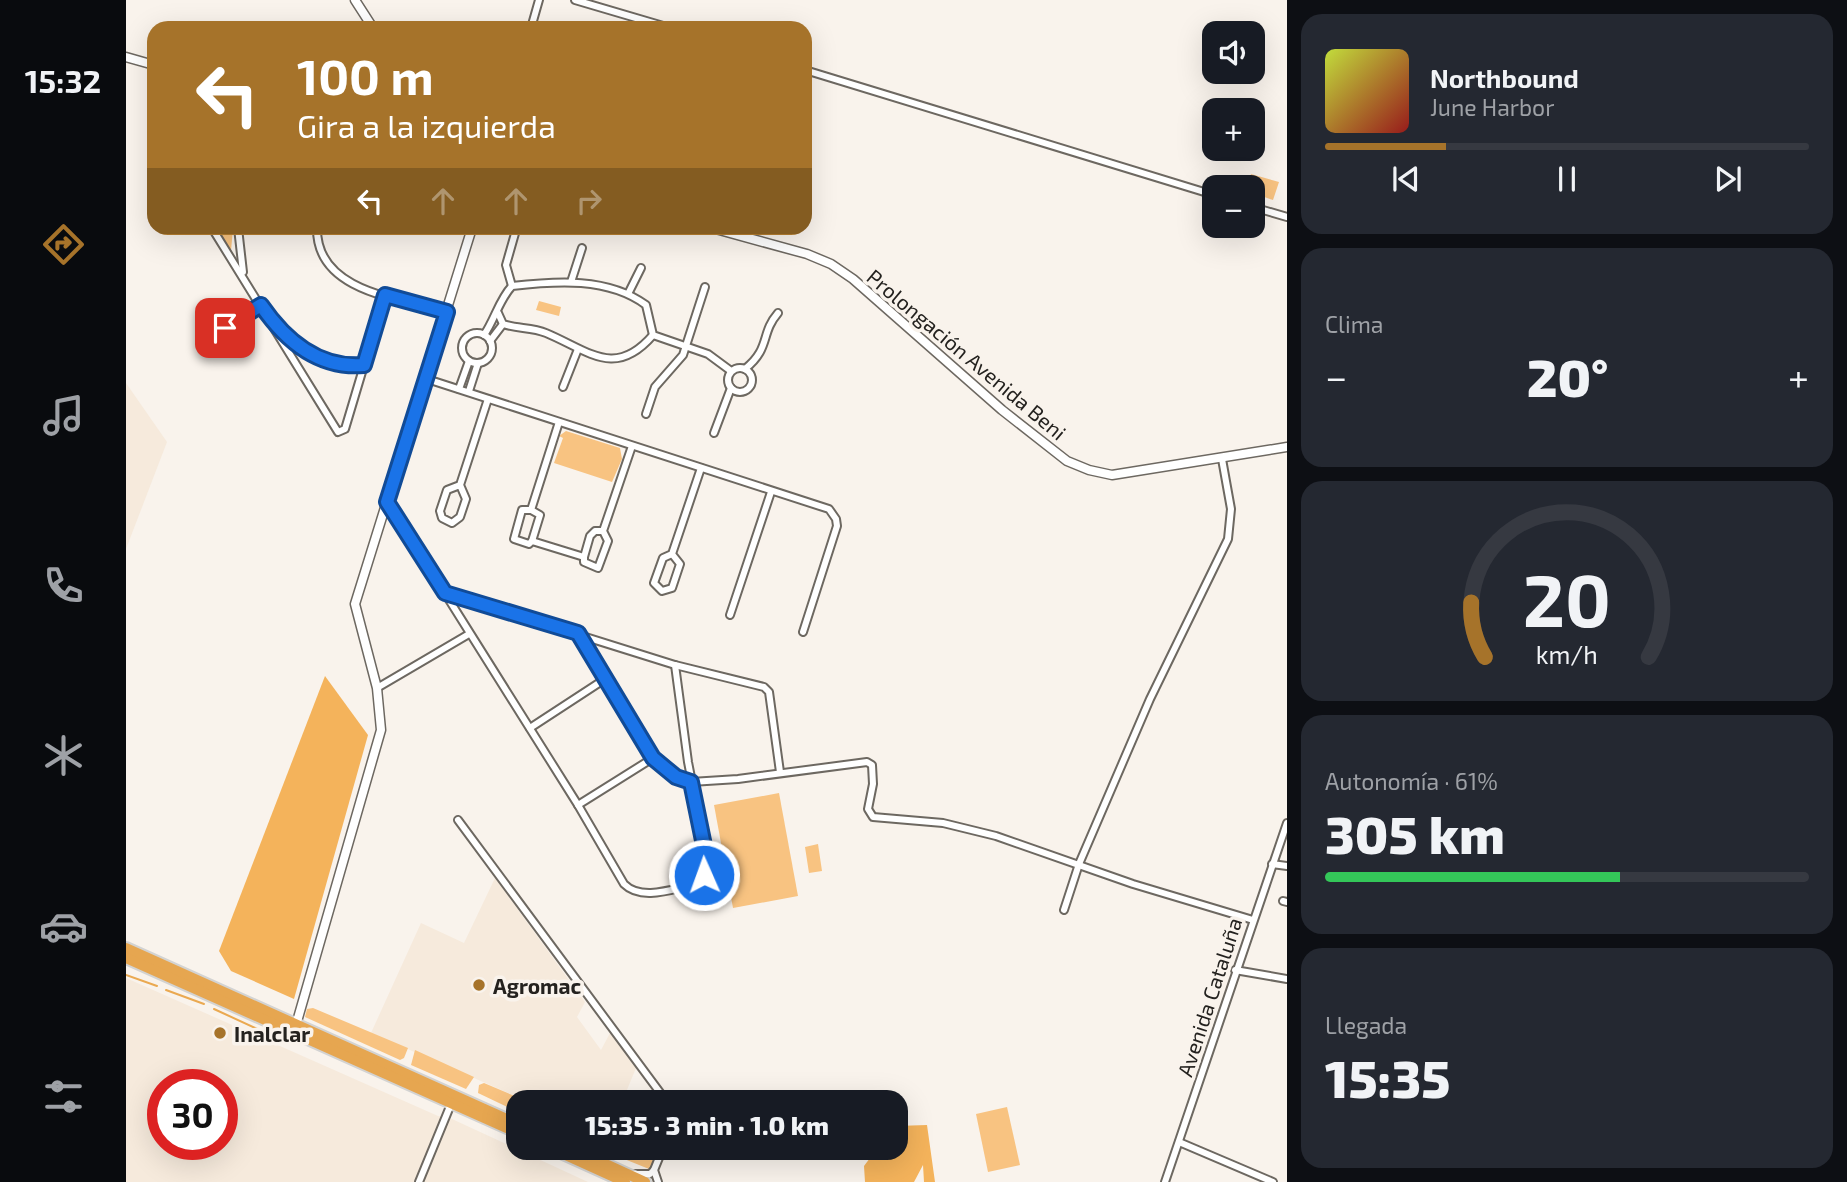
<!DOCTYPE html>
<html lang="es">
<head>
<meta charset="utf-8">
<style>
	:root { --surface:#171b24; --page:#242831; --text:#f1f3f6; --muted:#9ea1a6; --line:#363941; --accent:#a6732a }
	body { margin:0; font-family:"Exo 2",sans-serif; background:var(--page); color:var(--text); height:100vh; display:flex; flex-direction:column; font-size:26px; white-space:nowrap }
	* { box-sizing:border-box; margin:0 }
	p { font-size:23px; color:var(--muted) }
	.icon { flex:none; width:38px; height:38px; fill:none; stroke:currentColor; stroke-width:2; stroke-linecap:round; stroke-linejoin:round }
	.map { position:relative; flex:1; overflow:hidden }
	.sheet { display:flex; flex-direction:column; gap:14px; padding:14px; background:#0d0f14; width:560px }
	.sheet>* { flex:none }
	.hud { position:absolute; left:21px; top:21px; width:665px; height:214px; border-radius:21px; box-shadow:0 7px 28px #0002; background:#a6732a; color:#fff; overflow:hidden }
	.buttons { position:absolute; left:1076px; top:21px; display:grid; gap:14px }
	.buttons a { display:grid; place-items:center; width:63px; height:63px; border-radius:14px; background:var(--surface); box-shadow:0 7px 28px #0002; font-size:35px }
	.speed { position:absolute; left:21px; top:1069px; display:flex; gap:14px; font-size:35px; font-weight:700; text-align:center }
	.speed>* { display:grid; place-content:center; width:91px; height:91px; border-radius:50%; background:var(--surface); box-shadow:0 7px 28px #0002; line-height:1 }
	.speed .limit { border:10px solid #d22; background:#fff; color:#111 }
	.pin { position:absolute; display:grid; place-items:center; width:60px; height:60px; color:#fff; margin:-30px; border-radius:14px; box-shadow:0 4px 10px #0006 }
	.me { position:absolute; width:77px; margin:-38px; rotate:358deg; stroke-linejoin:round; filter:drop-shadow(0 0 5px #0008) }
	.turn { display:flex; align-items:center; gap:24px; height:147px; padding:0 35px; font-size:32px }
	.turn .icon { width:91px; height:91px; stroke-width:2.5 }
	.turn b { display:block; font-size:49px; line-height:60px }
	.lanes { display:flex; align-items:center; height:66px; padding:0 35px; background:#0003; justify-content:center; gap:35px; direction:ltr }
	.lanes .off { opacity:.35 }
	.big { font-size:52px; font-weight:800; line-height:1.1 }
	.sheet .card { flex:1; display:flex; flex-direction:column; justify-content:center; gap:10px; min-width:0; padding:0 24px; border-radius:21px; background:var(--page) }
	.sheet .dial { align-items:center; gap:0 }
	.dial svg { height:182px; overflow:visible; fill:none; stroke:var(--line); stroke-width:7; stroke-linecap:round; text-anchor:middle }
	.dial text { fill:var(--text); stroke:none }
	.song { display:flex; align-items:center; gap:21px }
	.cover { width:84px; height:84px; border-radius:10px; background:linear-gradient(135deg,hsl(70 70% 55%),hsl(0 70% 35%)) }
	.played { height:7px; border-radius:4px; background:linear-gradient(90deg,var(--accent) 25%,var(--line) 25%) }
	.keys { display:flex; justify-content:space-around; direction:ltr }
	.heat { display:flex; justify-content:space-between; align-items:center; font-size:38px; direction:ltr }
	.charge { height:10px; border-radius:5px; background:linear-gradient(90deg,#34c759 61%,var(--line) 0) }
	.trip { position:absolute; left:380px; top:1090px; width:402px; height:70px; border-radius:21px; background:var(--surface); box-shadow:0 7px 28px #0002; font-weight:800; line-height:70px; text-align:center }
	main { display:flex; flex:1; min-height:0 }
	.dock { display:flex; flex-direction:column; width:126px; justify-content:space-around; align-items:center; background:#090b0e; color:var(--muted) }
	.dock .icon { width:49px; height:49px }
	.dock .selected { color:var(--accent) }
	.dock b { font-size:32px; color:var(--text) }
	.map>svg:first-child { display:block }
	.built { fill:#f6eadc; fill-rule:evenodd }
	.green { fill:#f8c381 }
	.forest { fill:#f4b35b }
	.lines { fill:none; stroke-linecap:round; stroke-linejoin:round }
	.stream { stroke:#eaa951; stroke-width:2 }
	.street-casing { stroke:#6d6861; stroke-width:10 }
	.secondary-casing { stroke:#6d6861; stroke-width:11 }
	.highway-casing { stroke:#d3d3d2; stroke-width:14 }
	.street { stroke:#fff; stroke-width:6 }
	.secondary { stroke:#fff; stroke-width:8 }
	.highway { stroke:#e6a650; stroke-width:10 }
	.route-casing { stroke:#114b97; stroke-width:18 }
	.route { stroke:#1a73e8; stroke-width:12 }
	.poi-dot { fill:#a6732a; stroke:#f9f3ec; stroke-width:2.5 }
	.labels { text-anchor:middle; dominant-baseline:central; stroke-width:7; stroke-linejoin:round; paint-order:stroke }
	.street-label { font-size:21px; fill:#24221f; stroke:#f9f3ec }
	.poi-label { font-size:21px; font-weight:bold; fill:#24221f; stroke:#f9f3ec; text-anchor:start }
</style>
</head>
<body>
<main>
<nav class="dock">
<b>15:32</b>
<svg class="icon selected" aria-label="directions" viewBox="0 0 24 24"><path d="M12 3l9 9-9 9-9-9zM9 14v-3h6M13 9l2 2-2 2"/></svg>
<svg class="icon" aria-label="music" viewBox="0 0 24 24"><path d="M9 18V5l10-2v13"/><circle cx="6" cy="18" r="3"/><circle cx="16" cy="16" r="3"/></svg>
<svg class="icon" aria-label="phone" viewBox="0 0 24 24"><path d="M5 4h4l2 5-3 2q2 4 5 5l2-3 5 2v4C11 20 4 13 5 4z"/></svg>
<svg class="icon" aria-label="climate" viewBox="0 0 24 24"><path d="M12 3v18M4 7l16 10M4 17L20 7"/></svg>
<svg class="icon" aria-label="car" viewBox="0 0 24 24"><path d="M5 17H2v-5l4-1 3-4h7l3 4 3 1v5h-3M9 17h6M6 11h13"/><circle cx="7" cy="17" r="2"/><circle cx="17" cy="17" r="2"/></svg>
<svg class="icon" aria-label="filters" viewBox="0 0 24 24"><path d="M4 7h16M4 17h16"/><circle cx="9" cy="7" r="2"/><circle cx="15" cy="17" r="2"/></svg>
</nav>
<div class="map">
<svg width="1161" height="1182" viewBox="0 0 1161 1182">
	<rect width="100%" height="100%" fill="#f9f3ec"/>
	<g class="built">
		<polygon points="0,383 41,442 0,549"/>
		<polygon points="369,878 459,1002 451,1017 475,1050 484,1033 510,1068 496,1102 403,1102 245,1033 295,923 338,943"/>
		<path d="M0 978 312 1116 326 1119 462 1182H0ZM37 1085H96V1144H37Z"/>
	</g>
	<g class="green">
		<polygon points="1125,174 1153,182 1147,200 1127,193 1127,187 1121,187"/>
		<polygon points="90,228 107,228 105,251"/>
		<polygon points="413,301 435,307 433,316 410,310"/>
		<polygon points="440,431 494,448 496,459 486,482 428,463 437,438 433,436"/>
		<polygon points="653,793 672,896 607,908 588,805"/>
		<polygon points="692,844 696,871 683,873 679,847"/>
		<polygon points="187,1008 282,1048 278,1058 274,1060 179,1017 181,1009"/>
		<polygon points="289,1050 348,1077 340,1089 285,1065"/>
		<polygon points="358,1083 403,1102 392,1102 392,1112 352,1093 353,1085"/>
		<polygon points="881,1107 894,1165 862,1172 850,1114"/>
		<polygon points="471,1148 505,1148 527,1158 530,1148 535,1148 523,1169"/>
	</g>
	<g class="forest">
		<polygon points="199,676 242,735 168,999 105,971 93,951"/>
		<polygon points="801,1125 809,1182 798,1182 797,1165 788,1182 739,1182 738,1166 744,1158 744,1148 770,1148 770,1126"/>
	</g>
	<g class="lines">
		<g class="stream">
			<polyline points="0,975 31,986"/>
			<polyline points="40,990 78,1004"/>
			<polyline points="88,1009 153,1039"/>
		</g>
		<defs>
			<g id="street">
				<polyline points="449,0 544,28"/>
				<polyline points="405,28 413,0"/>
				<polyline points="679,70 1088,195"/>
				<polyline points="1127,207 1161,217"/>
				<polyline points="86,228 212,432 219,429 259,295"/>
				<polyline points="112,228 117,272"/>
				<path d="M191 228C190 292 274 299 321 311"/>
				<polyline points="445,282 456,248"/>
				<polyline points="386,286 380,265 390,230"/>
				<polyline points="503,292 515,268"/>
				<path d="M372 313 377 324C391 329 406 327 420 333 463 351 489 379 527 335"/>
				<polyline points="99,328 135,305"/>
				<path d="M154 332C180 352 204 368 238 365"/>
				<circle cx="351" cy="348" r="15"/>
				<path d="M358 335C369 319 373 300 386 286 430 281 482 277 520 305L527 335 582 354 605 371"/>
				<polyline points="364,341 377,324"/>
				<circle cx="614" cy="380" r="12"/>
				<path d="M619 369C645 348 634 334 652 313"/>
				<polyline points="301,379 703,509 710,519 711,526 677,632"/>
				<polyline points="437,387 452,349"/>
				<polyline points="333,389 343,361"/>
				<polyline points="343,391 352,363"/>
				<polyline points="520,414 529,387 557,355 579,287"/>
				<polyline points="433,422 405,510 396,510 388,539 403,544 406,541 458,557 458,562 472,568 482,541 477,531 506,446"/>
				<polyline points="588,433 605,388"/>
				<polyline points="334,485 340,499 334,517 326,523 316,518 314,511 321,490 334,485 362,399"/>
				<path d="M261 501 452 805 498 884C516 902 549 888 572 884L582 865 562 762 549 665"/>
				<polyline points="405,510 414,515 406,541"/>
				<polyline points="546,554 554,564 546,588 536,591 528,583 537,558 546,554 575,468"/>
				<polyline points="458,557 464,536 469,531 477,531"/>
				<polyline points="319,593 549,665 638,687 643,692 654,772"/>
				<polyline points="604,615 645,492"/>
				<polyline points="452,633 527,758 550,777 565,782 612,779 741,762 746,765 747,784 742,809 747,817 817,823 870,836 1007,884 1127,920"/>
				<polyline points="251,688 343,634"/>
				<polyline points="404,728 479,679"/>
				<polyline points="452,805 527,758"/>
				<polyline points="332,820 541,1102"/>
				<polyline points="1146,864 1161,866"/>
				<polyline points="1157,901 1161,902"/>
				<polyline points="938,910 953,864 1024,699 1102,539 1105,509 1096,459"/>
				<polyline points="1109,970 1161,979"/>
				<polyline points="1053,1142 1147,1182"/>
				<polyline points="507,1174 524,1174 528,1170"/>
				<polyline points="293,1182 325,1104"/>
				<polyline points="532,1182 528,1170 537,1148"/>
				<polyline points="1039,1182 1161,823"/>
			</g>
			<g id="secondary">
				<polyline points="229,0 247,28"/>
				<polyline points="0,57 28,65"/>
				<polyline points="586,228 681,254 705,264 727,279 876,410 941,461 963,470 986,475 1161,447"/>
				<polyline points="170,1025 255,730 251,688 229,604 346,228"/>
			</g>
			<g id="highway">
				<polyline points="0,948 392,1124"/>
				<polyline points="0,958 392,1133"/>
				<polyline points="424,1148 499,1182"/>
				<polyline points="445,1148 519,1182"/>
			</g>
		</defs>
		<use href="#street" class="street-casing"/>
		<use href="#secondary" class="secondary-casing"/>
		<use href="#highway" class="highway-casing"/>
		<use href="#street" class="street"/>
		<use href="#secondary" class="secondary"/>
		<use href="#highway" class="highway"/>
	</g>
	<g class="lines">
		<defs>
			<path id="route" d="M99 328 135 305C159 340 192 369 238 365L259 295 321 312 261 502 319 593 452 633 527 758 550 777 565 782 582 865 578 875"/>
		</defs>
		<use href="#route" class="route-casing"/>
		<use href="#route" class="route"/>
	</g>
	<g class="poi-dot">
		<circle cx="353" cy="985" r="7"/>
		<circle cx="94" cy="1033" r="7"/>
	</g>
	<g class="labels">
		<g class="street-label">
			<text transform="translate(841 354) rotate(40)">Prolongación Avenida Beni</text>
			<text transform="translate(1083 997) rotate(-72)">Avenida Cataluña</text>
		</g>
		<g class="poi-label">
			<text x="367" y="985">Agromac</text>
			<text x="108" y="1033">Inalclar</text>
		</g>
	</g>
</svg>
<div class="buttons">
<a><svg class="icon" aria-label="sound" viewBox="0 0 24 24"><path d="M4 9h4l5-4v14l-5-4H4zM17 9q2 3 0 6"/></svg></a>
<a>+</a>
<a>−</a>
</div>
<div class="speed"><div class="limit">30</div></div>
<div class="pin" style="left:99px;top:328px;background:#d93025"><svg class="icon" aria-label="arrive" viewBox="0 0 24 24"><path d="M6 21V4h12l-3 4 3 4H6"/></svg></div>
<svg class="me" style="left:578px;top:875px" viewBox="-20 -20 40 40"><circle r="17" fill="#1a73e8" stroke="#fff" stroke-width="3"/><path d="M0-11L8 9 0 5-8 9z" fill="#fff"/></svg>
<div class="trip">15:35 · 3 min · 1.0 km</div>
<div class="hud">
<div class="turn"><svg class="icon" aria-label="left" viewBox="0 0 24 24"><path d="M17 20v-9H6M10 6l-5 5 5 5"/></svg><div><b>100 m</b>Gira a la izquierda</div></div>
<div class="lanes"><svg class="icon" aria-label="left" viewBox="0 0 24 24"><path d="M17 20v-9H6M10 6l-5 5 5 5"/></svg><svg class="icon off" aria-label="ahead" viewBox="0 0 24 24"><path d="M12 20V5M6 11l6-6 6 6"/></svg><svg class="icon off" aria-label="ahead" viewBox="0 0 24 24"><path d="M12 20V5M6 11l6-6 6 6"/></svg><svg class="icon off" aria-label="right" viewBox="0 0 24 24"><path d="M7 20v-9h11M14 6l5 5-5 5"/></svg></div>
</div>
</div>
<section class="sheet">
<div class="card">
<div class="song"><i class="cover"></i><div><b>Northbound</b><p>June Harbor</p></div></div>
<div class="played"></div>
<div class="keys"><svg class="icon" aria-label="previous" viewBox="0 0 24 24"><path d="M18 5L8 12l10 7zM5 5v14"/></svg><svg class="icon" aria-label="pause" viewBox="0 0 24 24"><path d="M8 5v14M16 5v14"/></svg><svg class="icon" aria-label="next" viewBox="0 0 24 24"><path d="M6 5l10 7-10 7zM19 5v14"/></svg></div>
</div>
<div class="card"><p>Clima</p>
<div class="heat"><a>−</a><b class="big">20°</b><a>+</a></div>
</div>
<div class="card dial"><svg viewBox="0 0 100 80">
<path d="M14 69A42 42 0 1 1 86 69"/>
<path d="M14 69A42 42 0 0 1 8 45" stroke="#a6732a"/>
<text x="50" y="56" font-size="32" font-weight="700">20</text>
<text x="50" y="72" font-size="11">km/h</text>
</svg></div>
<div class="card"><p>Autonomía · 61%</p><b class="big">305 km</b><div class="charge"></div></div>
<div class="card"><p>Llegada</p><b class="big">15:35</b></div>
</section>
</main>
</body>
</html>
